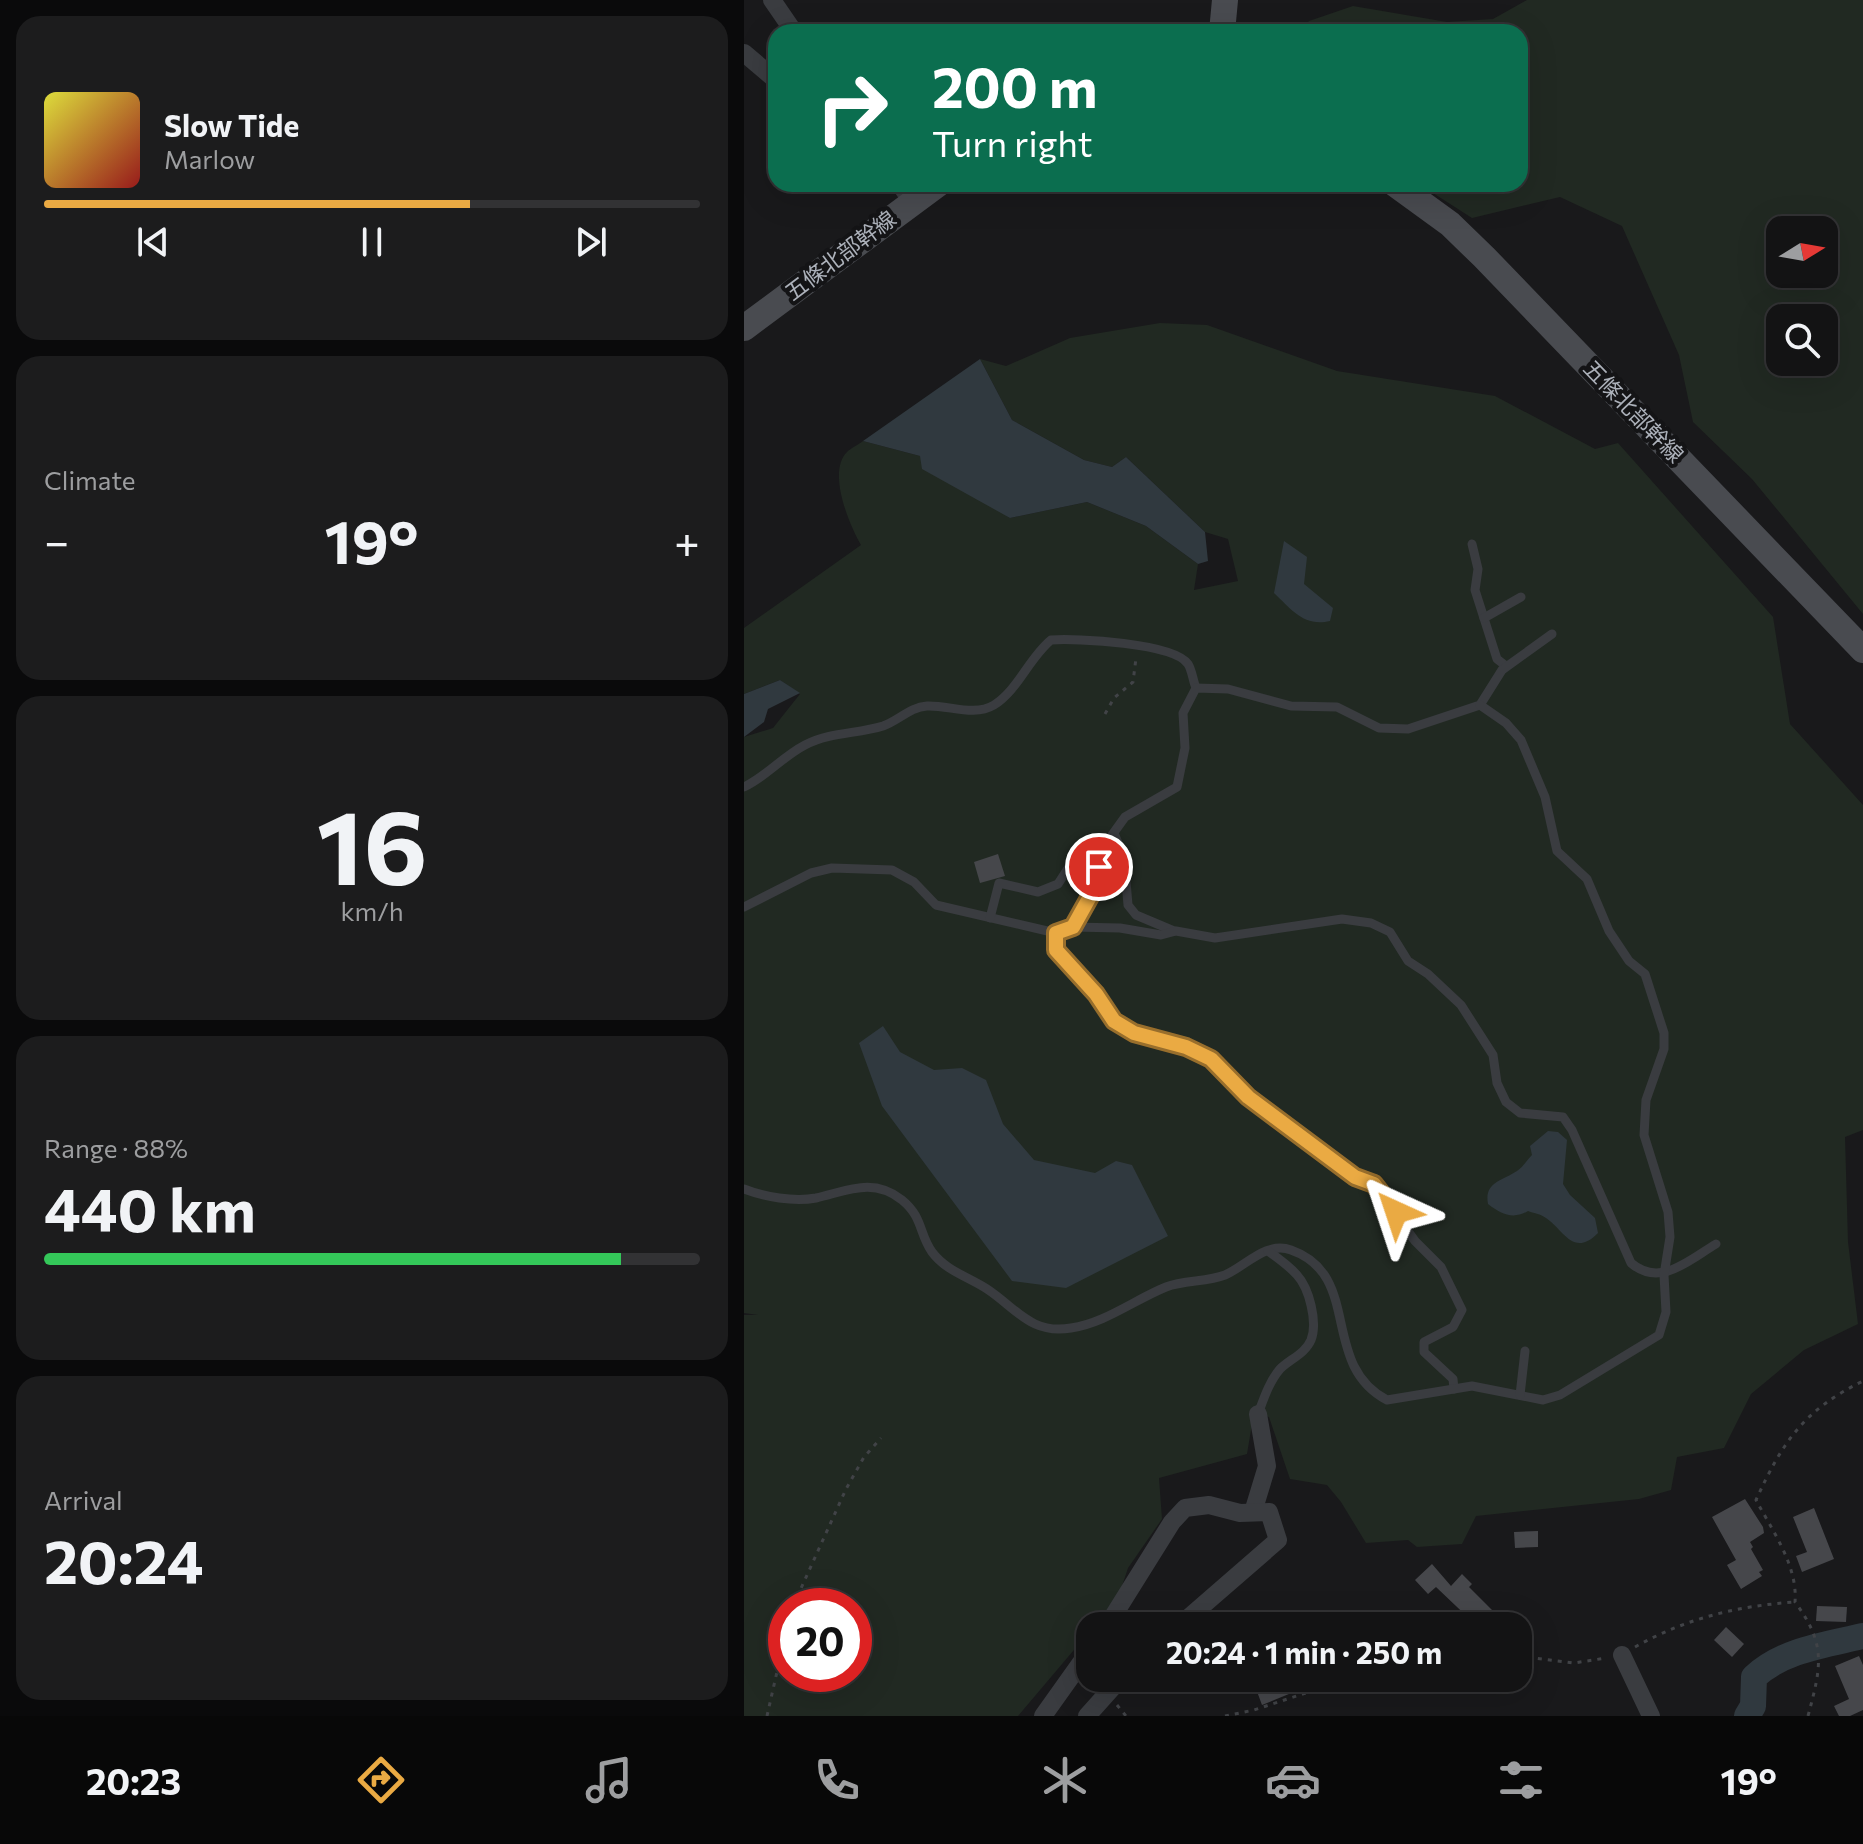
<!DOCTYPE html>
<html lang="en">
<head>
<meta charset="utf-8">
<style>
	:root { --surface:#131314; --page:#1c1c1d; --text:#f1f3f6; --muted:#9d9ea0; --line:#323234; --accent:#eaaa43 }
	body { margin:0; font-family:Commissioner,"Noto Sans JP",sans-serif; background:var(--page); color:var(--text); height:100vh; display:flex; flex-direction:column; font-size:30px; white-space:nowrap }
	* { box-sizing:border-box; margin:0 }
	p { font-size:26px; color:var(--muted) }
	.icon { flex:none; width:44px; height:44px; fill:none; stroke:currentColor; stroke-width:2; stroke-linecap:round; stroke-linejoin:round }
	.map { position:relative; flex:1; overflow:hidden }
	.sheet { display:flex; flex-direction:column; gap:16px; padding:16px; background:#0a0a0b; width:744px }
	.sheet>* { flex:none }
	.guide { position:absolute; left:24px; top:24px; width:760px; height:168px; border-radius:24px; box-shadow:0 8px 32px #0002,0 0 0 2px var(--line); background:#0b6e4f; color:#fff; overflow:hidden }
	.needle { width:52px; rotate:79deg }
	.controls { position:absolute; left:1022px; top:216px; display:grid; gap:16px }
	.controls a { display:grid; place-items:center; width:72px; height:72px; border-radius:16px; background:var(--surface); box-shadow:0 8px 32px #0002,0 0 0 2px var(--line); font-size:40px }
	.speed { position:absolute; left:24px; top:1588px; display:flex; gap:16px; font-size:40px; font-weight:700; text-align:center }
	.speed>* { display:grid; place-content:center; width:104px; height:104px; border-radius:50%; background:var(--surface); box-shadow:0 8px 32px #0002,0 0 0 2px var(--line); line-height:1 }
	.speed .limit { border:12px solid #d22; background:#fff; color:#111 }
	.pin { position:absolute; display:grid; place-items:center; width:68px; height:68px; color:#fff; margin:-34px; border:4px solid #fff; border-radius:50%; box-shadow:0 2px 8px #0007 }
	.me { position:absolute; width:88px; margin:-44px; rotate:318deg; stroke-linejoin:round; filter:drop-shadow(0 0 6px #0008) }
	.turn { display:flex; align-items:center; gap:28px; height:168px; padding:0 32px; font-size:36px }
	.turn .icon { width:104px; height:104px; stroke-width:2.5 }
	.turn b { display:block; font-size:56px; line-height:68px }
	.big { font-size:60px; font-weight:700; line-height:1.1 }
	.sheet .widget { flex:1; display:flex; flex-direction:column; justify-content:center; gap:12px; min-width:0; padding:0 28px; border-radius:24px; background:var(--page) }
	.sheet .dial { align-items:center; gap:0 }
	.dial b { font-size:104px; line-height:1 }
	.song { display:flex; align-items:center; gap:24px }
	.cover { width:96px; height:96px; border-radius:12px; background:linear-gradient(135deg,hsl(60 70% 55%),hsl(0 70% 35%)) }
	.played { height:8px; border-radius:4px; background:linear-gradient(90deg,var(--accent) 65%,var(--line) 65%) }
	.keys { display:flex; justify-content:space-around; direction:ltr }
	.heat { display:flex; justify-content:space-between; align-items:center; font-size:44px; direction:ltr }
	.charge { height:12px; border-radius:6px; background:linear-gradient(90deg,#34c759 88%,var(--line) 0) }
	.trip { position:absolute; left:332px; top:1612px; width:456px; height:80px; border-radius:24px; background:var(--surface); box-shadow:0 8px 32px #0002,0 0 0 2px var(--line); font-weight:700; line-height:80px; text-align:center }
	.tabs { display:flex; height:128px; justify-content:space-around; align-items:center; background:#080808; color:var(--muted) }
	.tabs .icon { width:56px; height:56px }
	.tabs .on { color:var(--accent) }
	.tabs b { font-size:36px; color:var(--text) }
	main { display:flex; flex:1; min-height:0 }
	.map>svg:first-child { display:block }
	.green { fill:#212922; fill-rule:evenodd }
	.water { fill:#30393f }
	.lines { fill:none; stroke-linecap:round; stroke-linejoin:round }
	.river { stroke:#30393f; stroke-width:26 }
	.building { fill:#46474b }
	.path { stroke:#414347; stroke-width:3; stroke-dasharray:4 6; stroke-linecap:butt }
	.lane { stroke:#3a3c40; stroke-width:9 }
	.street { stroke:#3a3c40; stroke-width:18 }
	.secondary { stroke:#494b50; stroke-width:26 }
	.route-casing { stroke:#986e2c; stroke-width:20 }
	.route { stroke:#eaaa43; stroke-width:14 }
	.labels { text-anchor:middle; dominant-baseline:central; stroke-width:8; stroke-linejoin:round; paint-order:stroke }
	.street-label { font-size:22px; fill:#acb1ba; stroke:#141416 }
</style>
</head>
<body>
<main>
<section class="sheet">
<div class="widget">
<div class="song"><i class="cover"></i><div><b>Slow Tide</b><p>Marlow</p></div></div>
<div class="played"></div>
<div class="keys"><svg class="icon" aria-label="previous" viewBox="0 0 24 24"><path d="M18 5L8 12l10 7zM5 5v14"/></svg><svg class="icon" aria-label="pause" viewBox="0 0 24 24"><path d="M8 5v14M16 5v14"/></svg><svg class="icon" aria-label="next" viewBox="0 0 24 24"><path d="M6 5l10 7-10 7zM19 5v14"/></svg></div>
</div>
<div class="widget"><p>Climate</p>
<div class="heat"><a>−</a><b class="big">19°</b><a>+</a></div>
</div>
<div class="widget dial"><b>16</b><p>km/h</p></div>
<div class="widget"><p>Range · 88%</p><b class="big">440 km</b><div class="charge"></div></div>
<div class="widget"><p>Arrival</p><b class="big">20:24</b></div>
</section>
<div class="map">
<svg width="1119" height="1716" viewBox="0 0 1119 1716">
	<rect width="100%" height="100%" fill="#19191b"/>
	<g class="green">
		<path d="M783 0H1119V614L1008 479 949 422 935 355 878 226 816 197 728 218 675 184H776V32H555L565 21 609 6 703 22 749 19ZM1036 230H1080V274H1036ZM1036 318H1080V362H1036Z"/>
		<path d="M416 323 463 325 593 371 751 396 851 449 874 443 1029 617 1046 724 1119 805V1130L1101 1137 1104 1242 1114 1324 1060 1350 1007 1394 980 1448 933 1457 927 1490 895 1499 732 1516 718 1544 673 1547 664 1540 622 1543 597 1502 583 1485 546 1479 525 1417 510 1412 503 1454 415 1478 418 1519 384 1568 374 1598 350 1626H346V1631L274 1716H0V1315H14L0 1313V737L29 728 56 694 36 680 0 694V628L117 545C105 524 83 472 103 452 107 448 114 445 119 441L176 456 266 518 343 502 402 526 454 564 450 590 494 581 484 539 461 532 382 457 368 467 340 460 268 420 236 359 262 366 326 338ZM42 1606H110V1674H42Z"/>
	</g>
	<g class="water">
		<polygon points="236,359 268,420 340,460 368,467 382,457 461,532 464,561 454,564 402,526 343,502 266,518 178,469 176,456 119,441"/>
		<path d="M540 541 563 557 560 584 589 608 586 621C560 627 548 610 530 593Z"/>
		<polygon points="36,680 56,693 24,709 20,722 0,737 0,694"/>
		<polygon points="139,1026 156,1052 190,1070 218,1068 242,1080 259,1124 290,1160 351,1173 372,1161 388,1165 424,1236 322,1288 268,1281 138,1106 115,1043"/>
		<path d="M804 1131 814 1132 823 1140 819 1184 826 1195 851 1218 854 1233C829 1258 820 1230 802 1218 797 1214 789 1213 784 1211 769 1220 757 1214 744 1204 740 1182 758 1181 773 1171 779 1167 783 1160 788 1155L786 1146Z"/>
	</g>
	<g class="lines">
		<path class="river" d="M1003 1716 1009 1706 1010 1677C1039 1650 1081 1645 1119 1636"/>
	</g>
	<g class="building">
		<polygon points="254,854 261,876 236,883 230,862"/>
		<polygon points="1001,1499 1019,1527 1020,1533 1006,1542 1009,1547 1007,1549 1019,1570 1015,1572 1018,1576 997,1589 983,1565 992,1560 968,1517"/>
		<polygon points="1070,1508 1090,1559 1058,1572 1052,1556 1063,1552 1049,1517"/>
		<polygon points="794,1531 794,1547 771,1548 770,1532"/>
		<polygon points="688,1564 707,1586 718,1574 728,1584 725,1587 752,1614 740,1626 733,1626 692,1587 684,1594 671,1580"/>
		<polygon points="1073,1606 1103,1607 1102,1622 1072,1621"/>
		<polygon points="982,1627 1000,1644 988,1657 970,1640"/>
		<polygon points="1115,1656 1119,1665 1119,1710 1106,1716 1095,1716 1090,1706 1105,1699 1091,1666"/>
		<polygon points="508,1678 526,1678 529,1684 544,1678 584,1678 518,1705"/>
	</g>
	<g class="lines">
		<g class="path">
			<polyline points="361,714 370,698 389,682 392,658"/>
			<polyline points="49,1606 102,1489 120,1457 137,1438"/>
			<path d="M891 1647C943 1618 993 1606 1051 1602"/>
			<polyline points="774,1656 830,1663 862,1658"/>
			<polyline points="373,1705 382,1716"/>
			<polyline points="23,1716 42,1632"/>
			<polyline points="481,1716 510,1710 607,1678"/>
			<path d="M1064 1716C1077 1667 1083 1645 1051 1602 1054 1566 1028 1530 1012 1500 1039 1441 1060 1410 1119 1381"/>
		</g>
		<g class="lane">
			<polyline points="728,544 734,569 731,590 753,659 762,666"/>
			<polyline points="740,618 777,597"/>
			<path d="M0 787C23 776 38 757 61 745 86 732 113 734 139 726 154 721 166 707 183 706 205 705 230 717 250 705 274 690 285 658 307 640 332 638 430 643 444 664 448 670 449 681 452 688"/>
			<polyline points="370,833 380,858 384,905 392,915 430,931"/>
			<polyline points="0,907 67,873 88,868 148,870 170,882 192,905 312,933 329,927 348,893 363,842 381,817 433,787 441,748 439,713 452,688 484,689 547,706 593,707 635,728 664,729 736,705 758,670 808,634"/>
			<polyline points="246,918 255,883 294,892 314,884 334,853 363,842"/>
			<path d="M329 927 376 928 417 935 432 931 471 938 598 919 627 923 646 932 664 961 684 974 717 1005 749 1055 753 1083 762 1102 776 1113 819 1117 828 1130 887 1263C916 1288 945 1260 972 1244"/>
			<polyline points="312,933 312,950 352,994 370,1021 390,1033 442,1047 467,1059 504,1097 611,1177 630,1184 671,1241 697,1267 718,1310 709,1327 680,1342 680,1352 709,1379 710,1389"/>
			<path d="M0 1189C20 1197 50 1202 72 1198 103 1191 129 1177 158 1200 179 1217 175 1234 188 1252 202 1271 225 1277 243 1289 272 1308 287 1335 327 1328 361 1323 390 1300 422 1287 440 1280 463 1282 481 1275 502 1266 522 1241 547 1250 619 1275 575 1364 643 1400L728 1386 799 1400 816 1395 915 1335 922 1312 920 1275 926 1237 924 1212 900 1135 902 1100 920 1049V1033L901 974 885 961 865 931 843 879 813 851 801 797 777 740 762 723 736 705"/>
			<polyline points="776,1395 781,1351"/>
			<path d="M514 1414C520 1398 525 1382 536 1369 546 1359 561 1354 567 1340 574 1322 565 1288 553 1275 545 1266 534 1258 524 1251"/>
		</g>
		<g class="street">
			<polyline points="28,0 50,32"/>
			<polyline points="0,53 32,80"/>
			<polyline points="156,184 168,202"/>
			<polyline points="509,1512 523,1466 514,1414"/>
			<polyline points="363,1626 428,1522 441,1508 465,1505 496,1513 525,1512 534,1540 435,1626"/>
			<polyline points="878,1655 907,1716"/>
			<polyline points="299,1716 346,1650"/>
			<polyline points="343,1716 377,1678"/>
		</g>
		<g class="secondary">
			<polyline points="478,32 481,0"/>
			<polyline points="651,184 706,224 740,257 1119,650"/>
			<polyline points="0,328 194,184"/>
		</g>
	</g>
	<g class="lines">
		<defs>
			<polyline id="route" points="355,867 348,893 329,927 312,933 312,950 352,994 370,1021 390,1033 442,1047 467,1059 504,1097 611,1177 630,1184 652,1212"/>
		</defs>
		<use href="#route" class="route-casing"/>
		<use href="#route" class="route"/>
	</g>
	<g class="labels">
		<g class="street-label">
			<text transform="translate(96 255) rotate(-37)">五條北部幹線</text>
			<text transform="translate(890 411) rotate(46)">五條北部幹線</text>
		</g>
	</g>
</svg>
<div class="controls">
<a><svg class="needle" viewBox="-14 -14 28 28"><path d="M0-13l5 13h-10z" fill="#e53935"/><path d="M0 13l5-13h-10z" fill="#9d9ea0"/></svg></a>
<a><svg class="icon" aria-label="search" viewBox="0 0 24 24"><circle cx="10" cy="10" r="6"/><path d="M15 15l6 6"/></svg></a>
</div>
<div class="speed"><div class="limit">20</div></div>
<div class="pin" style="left:355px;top:867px;background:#d93025"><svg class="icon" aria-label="arrive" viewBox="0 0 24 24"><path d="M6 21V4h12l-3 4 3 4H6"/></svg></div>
<svg class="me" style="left:652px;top:1212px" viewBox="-20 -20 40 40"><path d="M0-17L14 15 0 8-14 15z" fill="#eaaa43" stroke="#fff" stroke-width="4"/></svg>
<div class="trip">20:24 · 1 min · 250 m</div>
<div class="guide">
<div class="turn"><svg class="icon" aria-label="right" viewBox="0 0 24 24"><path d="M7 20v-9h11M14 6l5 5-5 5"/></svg><div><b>200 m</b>Turn right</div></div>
</div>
</div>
</main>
<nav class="tabs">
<b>20:23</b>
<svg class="icon on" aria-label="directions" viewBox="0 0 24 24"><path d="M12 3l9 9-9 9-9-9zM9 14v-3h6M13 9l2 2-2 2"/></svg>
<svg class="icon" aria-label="music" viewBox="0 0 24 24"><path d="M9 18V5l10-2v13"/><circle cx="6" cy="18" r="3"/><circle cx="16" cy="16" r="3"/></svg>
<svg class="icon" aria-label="phone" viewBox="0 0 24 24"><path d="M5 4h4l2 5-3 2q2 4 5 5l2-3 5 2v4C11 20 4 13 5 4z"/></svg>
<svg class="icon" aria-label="climate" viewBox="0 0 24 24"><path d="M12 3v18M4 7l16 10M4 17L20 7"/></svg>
<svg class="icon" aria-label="car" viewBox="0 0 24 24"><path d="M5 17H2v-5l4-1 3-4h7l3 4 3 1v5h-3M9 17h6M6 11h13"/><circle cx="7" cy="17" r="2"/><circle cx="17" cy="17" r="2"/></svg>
<svg class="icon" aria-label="filters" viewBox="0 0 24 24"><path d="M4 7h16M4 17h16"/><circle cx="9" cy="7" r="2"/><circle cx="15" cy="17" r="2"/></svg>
<b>19°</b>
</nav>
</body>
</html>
